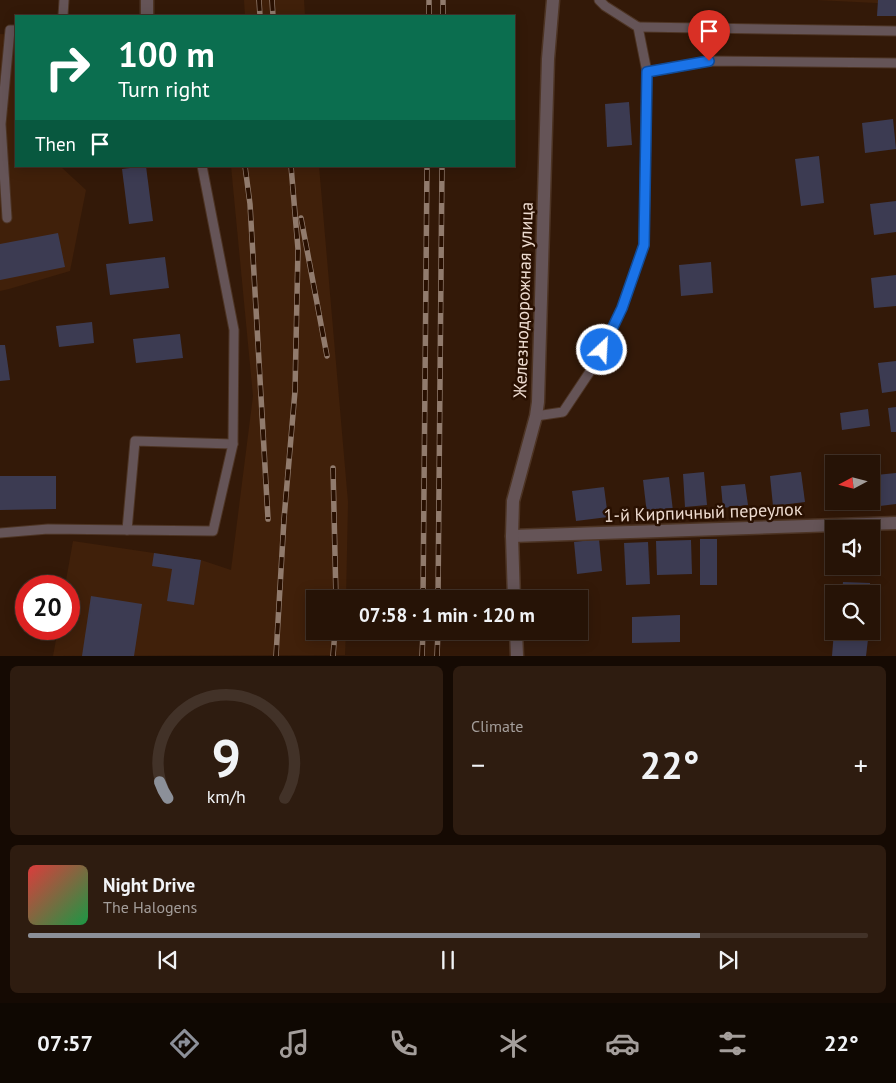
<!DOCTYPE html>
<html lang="en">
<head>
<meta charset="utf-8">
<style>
	:root { --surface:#261306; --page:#2e1c10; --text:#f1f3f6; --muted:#a49e9b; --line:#423228; --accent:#8c9099 }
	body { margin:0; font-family:"PT Sans",sans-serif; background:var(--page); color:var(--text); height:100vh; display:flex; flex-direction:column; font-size:19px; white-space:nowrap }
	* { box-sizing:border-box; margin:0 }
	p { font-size:16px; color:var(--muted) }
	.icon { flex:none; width:28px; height:28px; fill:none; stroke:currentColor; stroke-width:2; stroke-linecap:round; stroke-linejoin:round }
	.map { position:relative; height:656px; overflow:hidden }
	.details { display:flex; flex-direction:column; gap:10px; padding:10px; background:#150a03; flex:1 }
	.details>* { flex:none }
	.hud { position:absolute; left:15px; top:15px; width:500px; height:152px; border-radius:0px; box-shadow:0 2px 12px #0003,0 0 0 1px var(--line); background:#0b6e4f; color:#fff; overflow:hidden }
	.needle { width:32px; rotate:263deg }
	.tools { position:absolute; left:825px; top:455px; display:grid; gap:10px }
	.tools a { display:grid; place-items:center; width:55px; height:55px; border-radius:0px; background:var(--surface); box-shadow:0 2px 12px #0003,0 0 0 1px var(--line); font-size:25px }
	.speed { position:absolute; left:15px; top:575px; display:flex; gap:10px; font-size:25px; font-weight:700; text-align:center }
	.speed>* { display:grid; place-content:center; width:65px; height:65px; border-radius:50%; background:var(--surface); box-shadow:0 2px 12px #0003,0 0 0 1px var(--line); line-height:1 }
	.speed .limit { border:8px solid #d22; background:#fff; color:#111 }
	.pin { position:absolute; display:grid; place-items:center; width:42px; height:42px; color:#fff; margin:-51px -21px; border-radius:50% 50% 50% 0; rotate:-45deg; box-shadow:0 0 5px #0007 }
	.pin .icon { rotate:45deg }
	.me { position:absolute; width:55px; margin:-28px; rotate:25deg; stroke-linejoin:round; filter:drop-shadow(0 0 4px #0008) }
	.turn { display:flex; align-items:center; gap:18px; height:105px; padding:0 20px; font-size:22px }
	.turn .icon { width:65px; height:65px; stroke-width:2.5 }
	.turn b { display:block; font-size:35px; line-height:42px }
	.then { display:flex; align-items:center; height:48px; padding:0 20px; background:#0003; gap:10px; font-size:19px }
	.big { font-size:38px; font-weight:600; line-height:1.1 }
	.details .tile { flex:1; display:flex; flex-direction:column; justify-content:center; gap:8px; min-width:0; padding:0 18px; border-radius:8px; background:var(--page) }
	.details .dial { align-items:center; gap:0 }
	.dial svg { height:130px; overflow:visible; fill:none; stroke:var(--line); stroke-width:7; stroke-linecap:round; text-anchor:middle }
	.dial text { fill:var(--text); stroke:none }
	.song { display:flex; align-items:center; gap:15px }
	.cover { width:60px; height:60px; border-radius:8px; background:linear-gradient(135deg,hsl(0 70% 55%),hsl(140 70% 35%)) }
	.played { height:5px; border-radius:2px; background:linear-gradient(90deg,var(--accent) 80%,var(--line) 80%) }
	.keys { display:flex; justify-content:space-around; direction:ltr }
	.heat { display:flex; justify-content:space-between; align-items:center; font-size:28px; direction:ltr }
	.details .tiles { flex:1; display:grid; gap:10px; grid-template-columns:1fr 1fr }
	.tile:last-child { grid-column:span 2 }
	.trip { position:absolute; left:306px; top:590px; width:282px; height:50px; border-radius:0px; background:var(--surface); box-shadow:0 2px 12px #0003,0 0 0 1px var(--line); font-weight:600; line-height:50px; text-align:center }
	.dock { display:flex; height:80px; justify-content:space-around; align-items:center; background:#0f0802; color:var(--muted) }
	.dock .icon { width:35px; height:35px }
	.dock .active { color:var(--accent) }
	.dock b { font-size:22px; color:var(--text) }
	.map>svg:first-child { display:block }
	.built { fill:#40200a }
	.building { fill:#3c3b52 }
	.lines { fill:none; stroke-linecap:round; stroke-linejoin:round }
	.service-casing { stroke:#4d3424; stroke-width:11 }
	.minor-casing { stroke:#4d3424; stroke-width:15 }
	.tertiary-casing { stroke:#4d3424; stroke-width:15 }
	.service { stroke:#655457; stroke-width:9 }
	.minor { stroke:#655457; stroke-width:12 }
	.tertiary { stroke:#655457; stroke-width:12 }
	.rail-casing { stroke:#917b6d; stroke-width:5.5 }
	.rail { stroke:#291001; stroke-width:4; stroke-dasharray:11; stroke-linecap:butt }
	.route-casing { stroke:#114b97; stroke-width:12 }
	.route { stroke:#1a73e8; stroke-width:9 }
	.labels { text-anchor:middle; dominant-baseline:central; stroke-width:5; stroke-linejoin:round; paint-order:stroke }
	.street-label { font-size:18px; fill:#eddbd0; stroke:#291001 }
</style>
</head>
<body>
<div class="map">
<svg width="896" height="656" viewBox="0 0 896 656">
	<rect width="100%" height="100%" fill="#331908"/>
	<g class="built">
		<polygon points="244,0 304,0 305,16 245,16"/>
		<polygon points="816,0 896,0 896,4"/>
		<polygon points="0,34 16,35 16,166 60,166 86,190 70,271 9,289 0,291"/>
		<polygon points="231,166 319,166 348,502 346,599 315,599 315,631 346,631 345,655 53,656 58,629 69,629 69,586 65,586 73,541 201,560 231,570 253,396"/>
	</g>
	<g class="building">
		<polygon points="878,0 896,0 896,16 877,16"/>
		<polygon points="629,102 632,145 607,147 605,104"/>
		<polygon points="893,119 896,149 865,153 862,123"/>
		<polygon points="819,156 824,203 801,206 795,159"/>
		<polygon points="146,166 153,221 129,224 122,169"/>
		<polygon points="896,201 896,232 874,235 870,204"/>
		<polygon points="58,233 65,267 0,280 0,244"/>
		<polygon points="165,257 169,288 110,295 106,264"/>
		<polygon points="711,262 713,293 681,296 679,265"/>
		<polygon points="896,275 896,306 874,308 871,278"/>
		<polygon points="92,322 94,343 59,347 56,326"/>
		<polygon points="180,334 183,358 136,363 133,339"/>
		<polygon points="0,345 5,345 10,380 0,381"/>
		<polygon points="896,361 896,391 882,393 878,363"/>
		<polygon points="896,407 896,432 891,432 888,408"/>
		<polygon points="868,409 870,426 842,430 840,413"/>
		<polygon points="856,454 857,464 833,464 832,457"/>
		<polygon points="704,472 707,505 685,507 683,474"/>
		<polygon points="801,472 805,502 773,506 770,476"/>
		<polygon points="896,473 896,504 880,506 876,475"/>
		<polygon points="0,476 56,476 56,509 0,510"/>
		<polygon points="669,477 673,511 647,514 643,480"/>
		<polygon points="745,484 748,505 723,508 721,486"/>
		<polygon points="604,487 608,517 576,521 572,491"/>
		<polygon points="837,501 853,501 853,502 838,504"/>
		<polygon points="599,539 602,571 577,574 574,542"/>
		<rect x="700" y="539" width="17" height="46"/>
		<polygon points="691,540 692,574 657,575 656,541"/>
		<polygon points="648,542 650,584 626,585 624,543"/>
		<polygon points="154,553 201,560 194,605 167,601 172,569 152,566"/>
		<polygon points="843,582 870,583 870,594 842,594"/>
		<polygon points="91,596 142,604 134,656 82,656"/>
		<polygon points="680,615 680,642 632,643 632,617"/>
		<polygon points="834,631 869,631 866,656 832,656"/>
	</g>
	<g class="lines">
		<defs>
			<g id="service">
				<polyline points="63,16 64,0"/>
				<polyline points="638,27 896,31"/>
				<polyline points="647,72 709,61 896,63"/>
				<polyline points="7,218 1,124 10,30 16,30"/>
				<polyline points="536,416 563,412 595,364 622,308 644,245 647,72 638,27 605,6 599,0"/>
				<polyline points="127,530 135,441 233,444"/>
				<polyline points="0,533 48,529 213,531 233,444 234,330 202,166"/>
			</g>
			<g id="minor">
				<polyline points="147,0 147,16"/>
				<polyline points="512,536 896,523"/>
			</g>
			<g id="tertiary">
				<polyline points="514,599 512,536 513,501 536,416 538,402 548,59 553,0"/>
				<polyline points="516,631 517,656"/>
			</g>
		</defs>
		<use href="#service" class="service-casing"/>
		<use href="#minor" class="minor-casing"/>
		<use href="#tertiary" class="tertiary-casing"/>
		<use href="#service" class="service"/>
		<use href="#minor" class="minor"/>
		<use href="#tertiary" class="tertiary"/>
		<defs>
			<g id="rail">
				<polyline points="259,0 260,16"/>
				<polyline points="272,0 273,16"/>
				<polyline points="429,16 429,0"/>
				<polyline points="443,16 443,0"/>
				<polyline points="245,166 250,204 268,519"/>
				<polyline points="301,218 327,356"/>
				<polyline points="333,468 336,599"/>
				<polyline points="423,599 427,166"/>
				<polyline points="438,599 442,166"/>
				<polyline points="276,656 284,519 295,391 298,249 291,166"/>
				<polyline points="333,656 335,631"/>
				<polyline points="422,656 423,631"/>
				<polyline points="437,656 438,631"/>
			</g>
		</defs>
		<use href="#rail" class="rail-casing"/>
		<use href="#rail" class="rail"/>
	</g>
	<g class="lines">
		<defs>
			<polyline id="route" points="602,350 622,308 644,245 647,72 709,61"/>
		</defs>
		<use href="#route" class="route-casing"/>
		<use href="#route" class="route"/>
	</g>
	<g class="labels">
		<g class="street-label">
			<text transform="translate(523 300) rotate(-88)">Железнодорожная улица</text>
			<text transform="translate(703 512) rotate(-2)">1-й Кирпичный переулок</text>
		</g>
	</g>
</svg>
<div class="tools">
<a><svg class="needle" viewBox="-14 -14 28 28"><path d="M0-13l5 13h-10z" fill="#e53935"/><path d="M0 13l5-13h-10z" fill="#a49e9b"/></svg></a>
<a><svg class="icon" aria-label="sound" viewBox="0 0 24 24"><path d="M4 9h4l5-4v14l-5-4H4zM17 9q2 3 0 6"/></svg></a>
<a><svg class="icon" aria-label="search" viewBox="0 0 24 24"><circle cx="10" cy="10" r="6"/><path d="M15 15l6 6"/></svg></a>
</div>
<div class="speed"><div class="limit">20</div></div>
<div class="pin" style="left:709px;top:61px;background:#d93025"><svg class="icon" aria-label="arrive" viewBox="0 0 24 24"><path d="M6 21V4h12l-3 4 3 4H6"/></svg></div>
<svg class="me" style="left:602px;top:350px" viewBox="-20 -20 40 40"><circle r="17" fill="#1a73e8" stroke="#fff" stroke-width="3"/><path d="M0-11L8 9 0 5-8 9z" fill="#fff"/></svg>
<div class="trip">07:58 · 1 min · 120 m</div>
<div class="hud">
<div class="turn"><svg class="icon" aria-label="right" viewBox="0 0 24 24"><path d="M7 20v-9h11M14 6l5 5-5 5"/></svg><div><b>100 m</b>Turn right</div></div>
<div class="then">Then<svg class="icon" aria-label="arrive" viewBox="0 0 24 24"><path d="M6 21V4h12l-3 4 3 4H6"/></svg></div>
</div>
</div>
<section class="details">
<div class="tiles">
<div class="tile dial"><svg viewBox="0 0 100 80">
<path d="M14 69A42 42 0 1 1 86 69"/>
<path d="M14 69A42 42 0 0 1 9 59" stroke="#8c9099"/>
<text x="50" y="56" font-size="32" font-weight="700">9</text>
<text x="50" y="72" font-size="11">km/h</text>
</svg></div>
<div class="tile"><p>Climate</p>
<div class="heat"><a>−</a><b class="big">22°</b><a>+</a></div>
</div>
<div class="tile">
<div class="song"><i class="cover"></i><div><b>Night Drive</b><p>The Halogens</p></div></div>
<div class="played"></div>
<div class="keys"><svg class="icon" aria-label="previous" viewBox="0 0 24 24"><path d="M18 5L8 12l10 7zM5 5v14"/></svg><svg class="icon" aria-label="pause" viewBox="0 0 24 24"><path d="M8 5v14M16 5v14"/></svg><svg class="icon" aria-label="next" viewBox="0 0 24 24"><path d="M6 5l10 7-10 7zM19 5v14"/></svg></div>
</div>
</div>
</section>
<nav class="dock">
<b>07:57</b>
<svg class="icon active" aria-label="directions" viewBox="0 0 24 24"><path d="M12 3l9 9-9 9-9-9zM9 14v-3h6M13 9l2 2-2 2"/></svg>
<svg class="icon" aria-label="music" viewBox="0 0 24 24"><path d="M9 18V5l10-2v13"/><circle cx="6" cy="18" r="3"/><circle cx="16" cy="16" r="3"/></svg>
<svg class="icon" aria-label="phone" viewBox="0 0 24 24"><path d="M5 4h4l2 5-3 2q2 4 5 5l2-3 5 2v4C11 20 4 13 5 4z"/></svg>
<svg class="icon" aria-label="climate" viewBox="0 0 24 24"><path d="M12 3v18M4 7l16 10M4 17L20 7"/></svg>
<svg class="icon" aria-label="car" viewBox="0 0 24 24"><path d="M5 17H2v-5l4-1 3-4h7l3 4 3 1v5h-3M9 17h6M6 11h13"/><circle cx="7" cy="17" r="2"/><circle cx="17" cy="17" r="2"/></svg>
<svg class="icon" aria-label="filters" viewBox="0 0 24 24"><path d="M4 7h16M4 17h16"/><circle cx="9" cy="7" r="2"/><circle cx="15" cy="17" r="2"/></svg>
<b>22°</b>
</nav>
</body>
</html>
